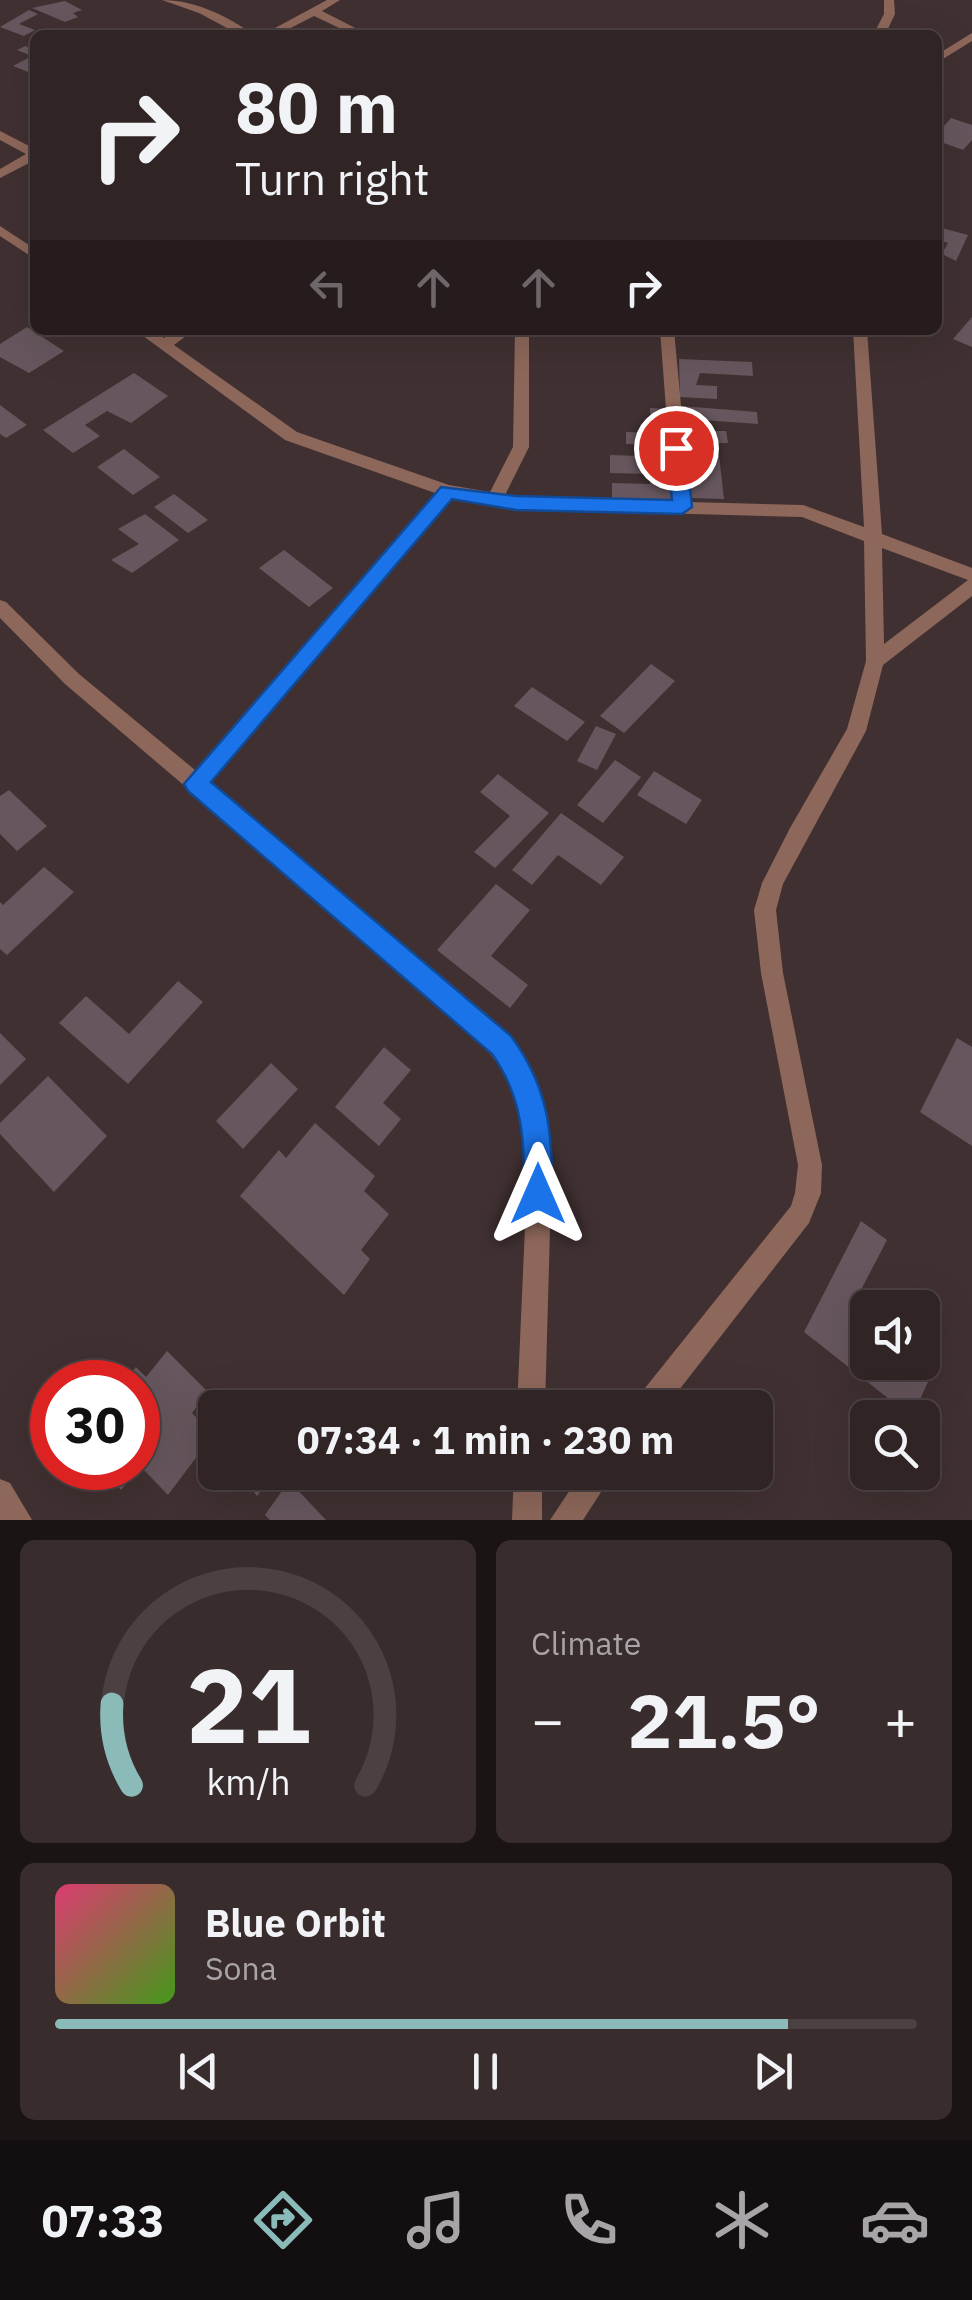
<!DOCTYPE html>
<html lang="en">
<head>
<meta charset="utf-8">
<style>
	:root { --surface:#302425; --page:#382c2d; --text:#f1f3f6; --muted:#a8a4a7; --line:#4b4142; --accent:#8bbbb9 }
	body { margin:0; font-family:"IBM Plex Sans",sans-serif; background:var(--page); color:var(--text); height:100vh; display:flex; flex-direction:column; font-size:38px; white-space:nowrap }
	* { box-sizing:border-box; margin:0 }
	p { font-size:32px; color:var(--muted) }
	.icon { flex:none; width:55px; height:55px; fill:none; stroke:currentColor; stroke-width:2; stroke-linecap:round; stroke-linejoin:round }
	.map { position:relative; height:1520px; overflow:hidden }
	.sheet { display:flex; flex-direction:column; gap:20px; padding:20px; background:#1a1414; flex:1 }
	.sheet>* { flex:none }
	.top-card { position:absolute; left:30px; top:30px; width:912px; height:305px; border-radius:15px; box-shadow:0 10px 40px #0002,0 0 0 2px var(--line); background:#302425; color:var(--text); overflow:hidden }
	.buttons { position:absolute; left:850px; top:1290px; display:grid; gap:20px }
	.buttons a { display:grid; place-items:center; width:90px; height:90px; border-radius:15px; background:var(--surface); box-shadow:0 10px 40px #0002,0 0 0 2px var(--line); font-size:50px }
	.speed { position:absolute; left:30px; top:1360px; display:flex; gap:20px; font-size:50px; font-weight:700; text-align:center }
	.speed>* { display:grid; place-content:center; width:130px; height:130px; border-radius:50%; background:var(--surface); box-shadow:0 10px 40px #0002,0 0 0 2px var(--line); line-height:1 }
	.speed .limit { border:15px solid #d22; background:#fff; color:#111 }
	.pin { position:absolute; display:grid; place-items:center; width:85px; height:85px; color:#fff; margin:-42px; border:5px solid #fff; border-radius:50%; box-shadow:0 2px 10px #0007 }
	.me { position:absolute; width:110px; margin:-55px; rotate:0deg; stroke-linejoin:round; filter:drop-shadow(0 0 8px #0008) }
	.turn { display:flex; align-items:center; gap:35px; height:210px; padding:0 40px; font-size:45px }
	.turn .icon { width:130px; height:130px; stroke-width:2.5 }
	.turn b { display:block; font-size:70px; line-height:85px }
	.lanes { display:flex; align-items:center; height:95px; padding:0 40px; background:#0003; justify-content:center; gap:50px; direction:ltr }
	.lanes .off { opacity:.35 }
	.big { font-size:75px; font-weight:700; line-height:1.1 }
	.sheet .card { flex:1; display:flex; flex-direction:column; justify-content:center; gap:15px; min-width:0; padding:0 35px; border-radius:15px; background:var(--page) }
	.sheet .dial { align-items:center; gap:0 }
	.dial svg { height:260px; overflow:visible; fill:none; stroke:var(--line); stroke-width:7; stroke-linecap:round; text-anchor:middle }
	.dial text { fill:var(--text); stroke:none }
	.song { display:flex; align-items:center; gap:30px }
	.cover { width:120px; height:120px; border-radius:15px; background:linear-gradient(135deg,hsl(340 70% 55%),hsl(100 70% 35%)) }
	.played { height:10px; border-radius:5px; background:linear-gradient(90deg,var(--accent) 85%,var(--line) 85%) }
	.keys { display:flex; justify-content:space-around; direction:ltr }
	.heat { display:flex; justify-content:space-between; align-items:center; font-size:55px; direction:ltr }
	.sheet .tiles { flex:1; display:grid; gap:20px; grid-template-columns:1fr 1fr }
	.card:last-child { grid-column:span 2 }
	.trip { position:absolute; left:198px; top:1390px; width:575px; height:100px; border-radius:15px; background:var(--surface); box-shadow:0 10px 40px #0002,0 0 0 2px var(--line); font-weight:700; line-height:100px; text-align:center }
	.tabs { display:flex; height:160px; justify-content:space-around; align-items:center; background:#130e0f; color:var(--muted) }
	.tabs .icon { width:70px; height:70px }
	.tabs .active { color:var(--accent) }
	.tabs b { font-size:45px; color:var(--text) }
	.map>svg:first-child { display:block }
	.building { fill:#67565d }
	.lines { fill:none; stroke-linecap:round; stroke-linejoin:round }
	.lane { fill:#8d675a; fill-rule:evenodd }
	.street { fill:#8d675a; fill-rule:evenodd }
	.route { fill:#1a73e8; stroke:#114b97; stroke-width:2.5 }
</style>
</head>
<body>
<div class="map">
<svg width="972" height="1520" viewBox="0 0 972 1520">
	<rect width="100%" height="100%" fill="#403031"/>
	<g class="building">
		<polygon points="65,1 82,10 73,13 78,17 65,22 32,8"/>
		<polygon points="29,10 38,14 19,24 35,30 24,36 0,27"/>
		<polygon points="25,46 35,50 35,68 28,72 13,66 32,56 17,50"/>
		<polygon points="951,118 972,125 972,140 963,150 938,141 938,133"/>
		<polygon points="938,227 968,235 956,261 942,254 948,243 938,240"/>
		<polygon points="972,317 972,347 953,339"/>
		<polygon points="27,327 64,351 29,373 0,357 0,344"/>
		<polygon points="679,359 752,362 753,376 700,373 696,385 717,386 717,399 680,397"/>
		<polygon points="134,373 168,396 131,423 107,411 85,425 100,436 73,453 43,430"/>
		<polygon points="0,405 27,425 6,438 0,434"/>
		<polygon points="681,406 757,412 758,424 702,420 702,431 681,429"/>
		<polygon points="650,408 667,409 670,446 626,444 626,432 651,433"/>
		<polygon points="710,431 726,431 728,443 685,444 683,432"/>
		<polygon points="124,449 160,477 133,495 97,467"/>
		<polygon points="610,455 672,457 675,502 612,500 612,483 650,484 649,474 610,473"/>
		<polygon points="687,455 719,455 724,499 690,498"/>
		<polygon points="174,494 208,520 188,533 154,507"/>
		<polygon points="145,514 179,540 132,573 111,560 139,544 118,529"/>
		<polygon points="284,550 333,588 309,607 259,568"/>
		<polygon points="651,664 675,681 624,733 600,716"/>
		<polygon points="532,687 585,722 567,741 514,706"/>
		<polygon points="596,726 616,734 597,770 577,761"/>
		<polygon points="615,760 641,777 603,823 577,805"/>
		<polygon points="654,771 702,800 686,824 637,795"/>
		<polygon points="498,774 549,813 495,868 474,852 510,816 480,792"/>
		<polygon points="9,790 47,826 17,851 0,834 0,796"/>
		<polygon points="561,813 624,857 601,885 558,855 532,885 512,870"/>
		<polygon points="44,867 74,892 7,955 0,949 0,902 3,905"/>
		<polygon points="496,884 530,910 491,956 528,985 510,1008 437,950"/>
		<polygon points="178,981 203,1002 128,1084 59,1023 86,996 129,1034"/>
		<polygon points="0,1033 26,1059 0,1085"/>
		<polygon points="957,1038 972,1047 972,1146 920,1112"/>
		<polygon points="384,1047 411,1070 383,1103 401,1119 379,1146 335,1107"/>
		<polygon points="271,1063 298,1089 243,1149 216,1121"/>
		<polygon points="48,1076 107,1136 54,1192 0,1134 0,1123"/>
		<polygon points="315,1123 375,1176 364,1191 389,1214 361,1250 370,1259 344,1295 240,1196 279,1150 286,1158"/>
		<polygon points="861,1221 887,1240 850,1311 868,1324 868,1362 919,1362 932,1373 912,1417 804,1332"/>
		<polygon points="167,1351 208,1392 192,1413 213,1435 168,1495 140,1466 121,1490 101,1468 138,1468 138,1382 124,1382 136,1367 146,1377"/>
		<polygon points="238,1472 276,1472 257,1496"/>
		<polygon points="289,1481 326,1520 270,1520 265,1515"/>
	</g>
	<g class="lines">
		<polygon class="lane" points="972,33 972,41 938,62 938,54"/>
		<g class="street">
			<path d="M162 0C194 0 228 16 254 35H240L199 13Z"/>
			<polygon points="327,0 340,0 322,11 369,35 354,35 314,16 277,35 262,35"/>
			<polygon points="884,0 894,0 895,14 885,35 873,35 884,14"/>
			<polygon points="0,131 35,149 35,160 0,178 0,169 26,154 0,140"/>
			<polygon points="0,226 35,249 35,259 0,236"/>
			<path d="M135 330H152L164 338 177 330H194L174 345 297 432 449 485 490 492 513 447 515 330H529V447L505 495 673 501 660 330H674L690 502 803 505 864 527 853 330H867L882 534 972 568V596L883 665 866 731 783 884 776 910 783 973 822 1165 821 1193 809 1223 665 1408H633L637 1398 791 1206 795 1193 798 1165 761 973 754 910 762 883 790 828 847 729 866 661 864 541 802 517 516 509 451 498 209 782 488 1015C528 1057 547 1101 552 1159L545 1408H517L528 1159 526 1137 518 1100 508 1077 472 1031 65 684 0 618V600L6 602 79 674 195 770 435 493 285 440ZM882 548 968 580 884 644Z"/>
			<polygon points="514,1472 542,1472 542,1520 512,1520"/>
			<polygon points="582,1472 614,1472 583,1520 550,1520"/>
			<polygon points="0,1479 10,1483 32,1520 0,1520"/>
		</g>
	</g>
	<path class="route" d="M676 442 686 448 692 507 682 514 516 510 452 499 211 782 511 1036C549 1088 552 1132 553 1194L549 1205 538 1209 528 1205 524 1194C524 1142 524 1099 492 1054L188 791 184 784 441 487 516 496 672 500 667 448Z"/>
</svg>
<div class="buttons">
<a><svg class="icon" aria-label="sound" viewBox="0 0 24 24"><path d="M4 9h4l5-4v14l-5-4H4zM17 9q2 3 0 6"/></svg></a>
<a><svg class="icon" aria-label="search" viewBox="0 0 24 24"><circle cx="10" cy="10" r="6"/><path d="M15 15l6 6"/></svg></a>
</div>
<div class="speed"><div class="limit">30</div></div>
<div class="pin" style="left:676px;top:448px;background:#d93025"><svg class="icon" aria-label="arrive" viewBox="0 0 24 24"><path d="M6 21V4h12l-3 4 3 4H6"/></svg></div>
<svg class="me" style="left:538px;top:1194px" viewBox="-20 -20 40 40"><path d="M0-17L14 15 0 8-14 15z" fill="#1a73e8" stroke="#fff" stroke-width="4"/></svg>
<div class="trip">07:34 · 1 min · 230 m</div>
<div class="top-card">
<div class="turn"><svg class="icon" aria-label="right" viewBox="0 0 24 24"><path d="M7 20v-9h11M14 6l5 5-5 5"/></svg><div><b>80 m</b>Turn right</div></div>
<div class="lanes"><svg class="icon off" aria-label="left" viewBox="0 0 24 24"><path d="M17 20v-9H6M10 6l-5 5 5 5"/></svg><svg class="icon off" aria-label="ahead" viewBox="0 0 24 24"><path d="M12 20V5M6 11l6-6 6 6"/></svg><svg class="icon off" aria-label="ahead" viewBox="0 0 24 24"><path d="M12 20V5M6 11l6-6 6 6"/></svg><svg class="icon" aria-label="right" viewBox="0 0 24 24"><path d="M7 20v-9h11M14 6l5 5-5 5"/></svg></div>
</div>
</div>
<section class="sheet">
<div class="tiles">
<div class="card dial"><svg viewBox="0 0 100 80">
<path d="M14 69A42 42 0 1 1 86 69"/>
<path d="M14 69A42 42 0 0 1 8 44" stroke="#8bbbb9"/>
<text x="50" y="56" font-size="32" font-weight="700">21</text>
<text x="50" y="72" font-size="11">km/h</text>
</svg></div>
<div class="card"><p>Climate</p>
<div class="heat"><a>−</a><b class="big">21.5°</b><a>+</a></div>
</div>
<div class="card">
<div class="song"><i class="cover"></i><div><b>Blue Orbit</b><p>Sona</p></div></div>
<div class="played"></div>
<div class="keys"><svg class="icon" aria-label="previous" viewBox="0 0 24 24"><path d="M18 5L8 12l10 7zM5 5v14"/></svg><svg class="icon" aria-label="pause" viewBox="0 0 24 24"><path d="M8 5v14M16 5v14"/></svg><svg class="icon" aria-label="next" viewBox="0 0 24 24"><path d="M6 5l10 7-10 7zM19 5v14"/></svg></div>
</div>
</div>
</section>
<nav class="tabs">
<b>07:33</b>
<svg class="icon active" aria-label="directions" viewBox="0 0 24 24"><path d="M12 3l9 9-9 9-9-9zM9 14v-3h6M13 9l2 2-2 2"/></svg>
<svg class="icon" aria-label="music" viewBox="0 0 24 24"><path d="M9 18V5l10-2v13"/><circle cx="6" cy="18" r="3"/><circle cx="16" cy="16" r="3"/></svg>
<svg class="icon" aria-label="phone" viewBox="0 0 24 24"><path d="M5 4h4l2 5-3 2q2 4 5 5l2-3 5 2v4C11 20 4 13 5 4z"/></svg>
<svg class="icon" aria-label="climate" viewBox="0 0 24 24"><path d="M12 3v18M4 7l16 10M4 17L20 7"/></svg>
<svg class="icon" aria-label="car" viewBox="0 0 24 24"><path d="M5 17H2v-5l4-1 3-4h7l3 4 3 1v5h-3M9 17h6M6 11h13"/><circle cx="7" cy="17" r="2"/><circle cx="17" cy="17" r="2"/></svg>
</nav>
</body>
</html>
